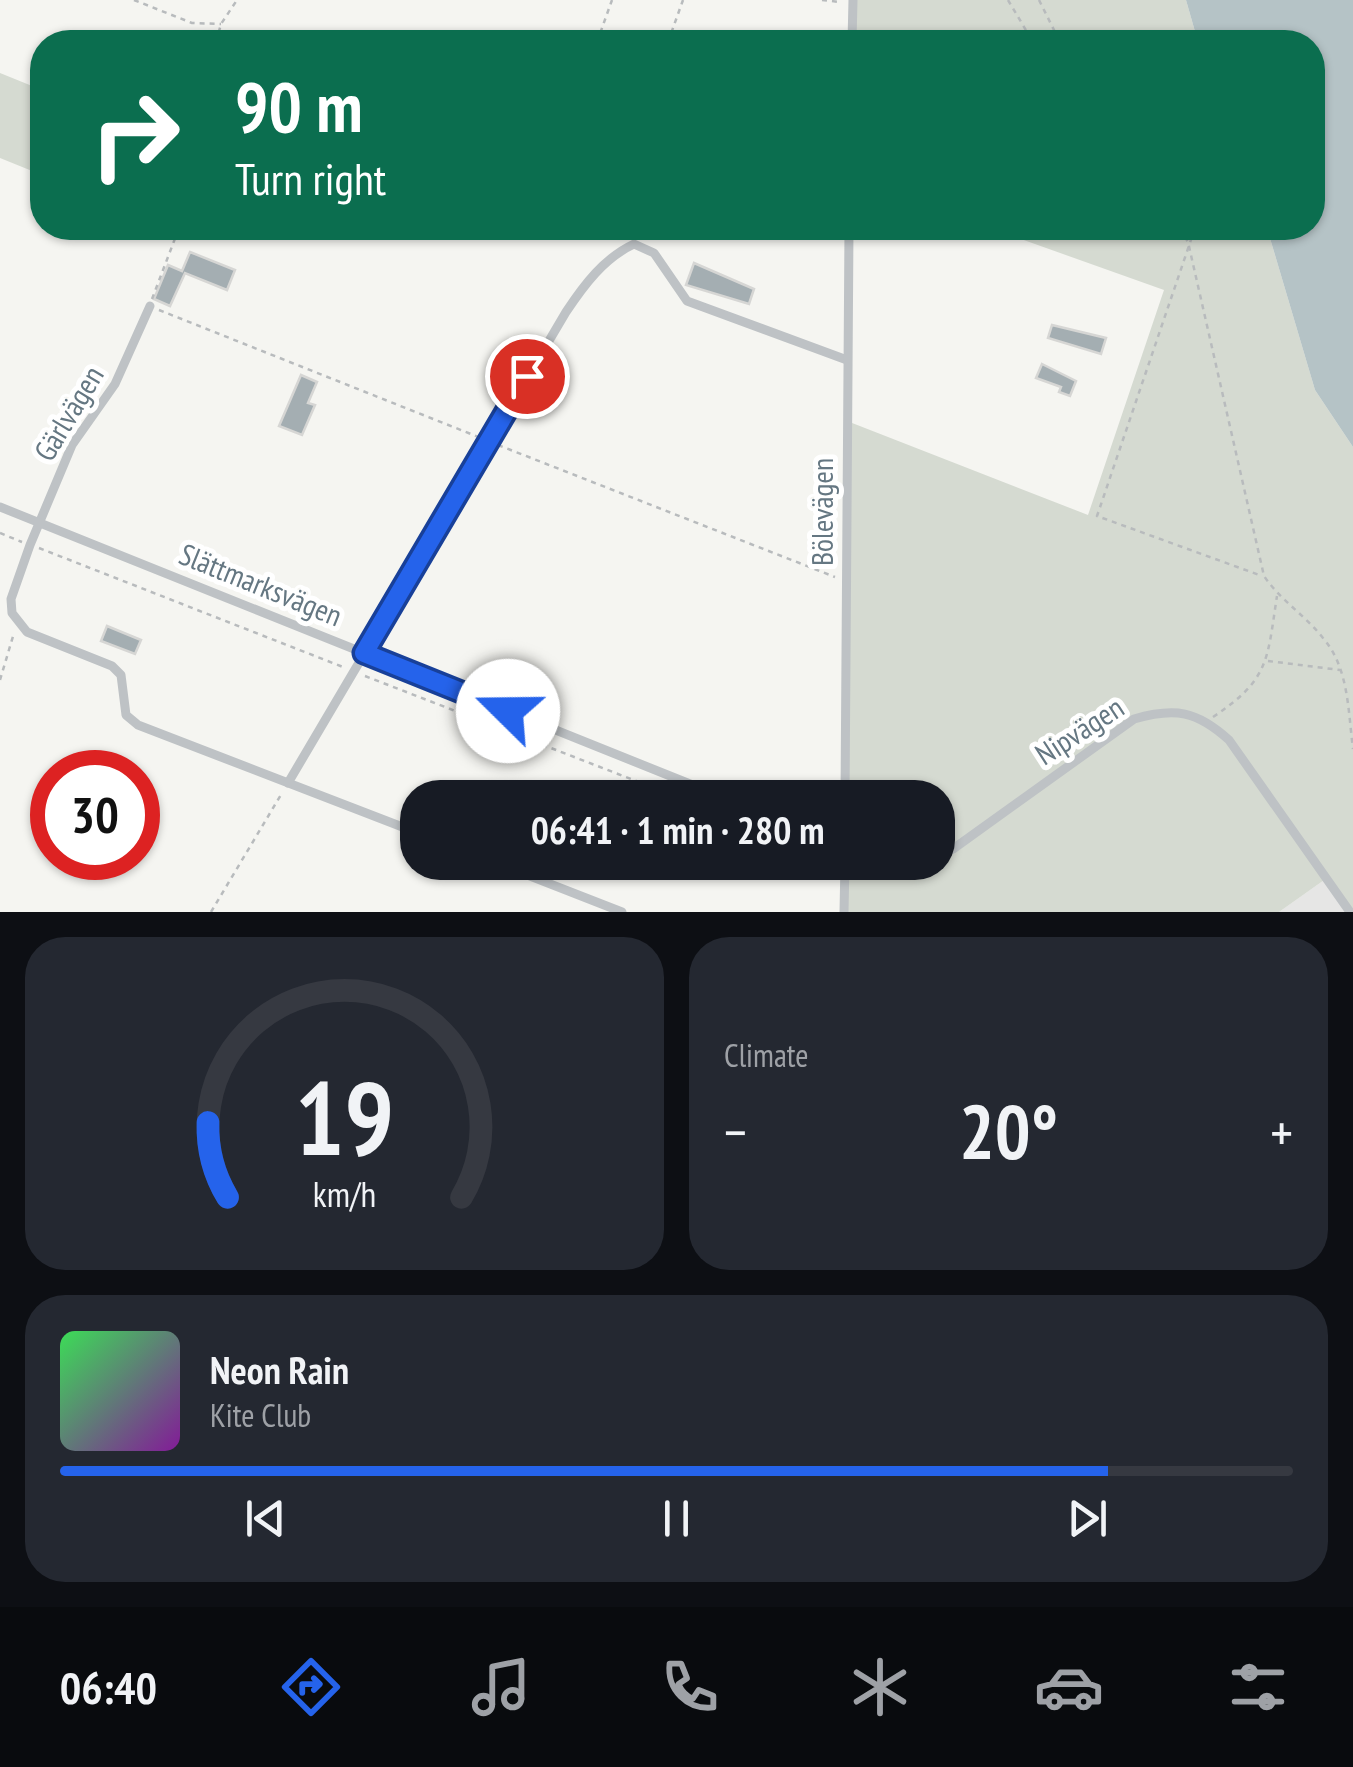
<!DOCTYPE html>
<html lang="en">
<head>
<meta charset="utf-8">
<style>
	:root { --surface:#171b24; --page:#242831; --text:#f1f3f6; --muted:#9ea1a6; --line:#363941; --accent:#2563eb }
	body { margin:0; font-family:"PT Sans Narrow",sans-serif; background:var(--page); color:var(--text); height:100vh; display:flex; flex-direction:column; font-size:38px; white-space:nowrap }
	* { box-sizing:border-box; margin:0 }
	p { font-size:32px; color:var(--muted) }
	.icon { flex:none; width:55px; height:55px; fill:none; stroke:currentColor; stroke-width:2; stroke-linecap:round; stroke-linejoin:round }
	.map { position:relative; height:912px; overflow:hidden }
	.drawer { display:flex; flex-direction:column; gap:25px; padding:25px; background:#0d0f14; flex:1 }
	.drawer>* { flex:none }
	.guide { position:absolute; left:30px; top:30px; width:1295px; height:210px; border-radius:40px; box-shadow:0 2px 8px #0004; background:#0b6e4f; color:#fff; overflow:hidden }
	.speed { position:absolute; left:30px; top:750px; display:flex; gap:20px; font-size:50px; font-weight:700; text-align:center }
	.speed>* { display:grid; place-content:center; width:130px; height:130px; border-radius:50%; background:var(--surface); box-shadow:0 2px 8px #0004; line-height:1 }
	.speed .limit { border:15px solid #d22; background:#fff; color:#111 }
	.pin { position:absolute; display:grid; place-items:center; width:85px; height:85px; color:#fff; margin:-42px; border:5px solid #fff; border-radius:50%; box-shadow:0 2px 10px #0007 }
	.me { position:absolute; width:110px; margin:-55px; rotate:292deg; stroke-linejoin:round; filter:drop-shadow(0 0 8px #0008) }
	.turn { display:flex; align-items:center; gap:35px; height:210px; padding:0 40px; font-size:45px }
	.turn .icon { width:130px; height:130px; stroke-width:2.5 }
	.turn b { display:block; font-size:70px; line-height:85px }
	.big { font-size:75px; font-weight:800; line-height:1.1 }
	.drawer .tile { flex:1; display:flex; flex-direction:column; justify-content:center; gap:15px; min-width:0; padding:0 35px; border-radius:40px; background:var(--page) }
	.drawer .dial { align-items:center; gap:0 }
	.dial svg { height:260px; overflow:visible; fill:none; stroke:var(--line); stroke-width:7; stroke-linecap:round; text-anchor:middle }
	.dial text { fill:var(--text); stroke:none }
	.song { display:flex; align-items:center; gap:30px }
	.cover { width:120px; height:120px; border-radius:15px; background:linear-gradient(135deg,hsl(130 70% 55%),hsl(290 70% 35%)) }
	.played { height:10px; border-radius:5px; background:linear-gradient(90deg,var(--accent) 85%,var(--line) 85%) }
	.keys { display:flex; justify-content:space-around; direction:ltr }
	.heat { display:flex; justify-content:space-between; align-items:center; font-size:55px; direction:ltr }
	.drawer .tiles { flex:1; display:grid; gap:25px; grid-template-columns:1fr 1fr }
	.tile:last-child { grid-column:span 2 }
	.trip { position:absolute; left:400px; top:780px; width:555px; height:100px; border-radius:40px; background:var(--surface); box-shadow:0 2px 8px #0004; font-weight:800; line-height:100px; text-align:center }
	.menu { display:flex; height:160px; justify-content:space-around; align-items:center; background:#090b0e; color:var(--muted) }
	.menu .icon { width:70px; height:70px }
	.menu .current { color:var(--accent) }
	.menu b { font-size:45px; color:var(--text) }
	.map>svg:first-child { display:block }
	.built { fill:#e6e6e5 }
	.green { fill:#d5dad1 }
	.water { fill:#b5c3c6 }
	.building { fill:#a4aeb2; stroke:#d6d6d4; stroke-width:2.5 }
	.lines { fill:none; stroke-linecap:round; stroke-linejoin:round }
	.path { stroke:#b8bbbd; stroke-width:2.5; stroke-dasharray:5 5; stroke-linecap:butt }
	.street { stroke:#bec2c5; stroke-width:9 }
	.route-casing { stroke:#184099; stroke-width:25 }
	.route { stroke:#2563eb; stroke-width:18 }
	.labels { text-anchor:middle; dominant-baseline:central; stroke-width:10; stroke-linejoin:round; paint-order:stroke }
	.street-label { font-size:30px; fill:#657782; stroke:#fff }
</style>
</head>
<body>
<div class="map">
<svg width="1353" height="912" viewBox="0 0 1353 912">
	<rect width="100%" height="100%" fill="#f5f5f1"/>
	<polygon class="built" points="1327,878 1350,912 1279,912"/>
	<g class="green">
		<polygon points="853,0 1186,0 1198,42 852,42"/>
		<polygon points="0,73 42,90 42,175 0,158"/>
		<polygon points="990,228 1267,228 1315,390 1353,447 1353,912 1327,878 1279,912 844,912 845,863 938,862 938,798 845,797 847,421 1088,515 1164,290"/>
	</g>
	<polygon class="water" points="1186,0 1353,0 1353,447 1315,390 1267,228 1312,228 1312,42 1198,42"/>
	<g class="building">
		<polygon points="190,252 235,270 227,290 185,273 170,306 154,299 168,265 182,271"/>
		<polygon points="694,263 754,289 749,304 686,285"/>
		<polygon points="1052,325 1106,338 1101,354 1048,338"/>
		<polygon points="1042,364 1076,381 1070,396 1059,392 1061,387 1036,378"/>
		<polygon points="301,375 317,382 308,403 315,405 302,435 279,426"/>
		<polygon points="107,626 141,640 135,654 101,641"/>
	</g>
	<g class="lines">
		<g class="path">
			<polyline points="134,0 192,23 221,24"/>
			<polyline points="822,0 840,2"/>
			<polyline points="1008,0 1033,42"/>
			<polyline points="1039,0 1060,42"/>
			<polyline points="216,42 221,24 237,0"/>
			<polyline points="597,42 612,0"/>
			<polyline points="668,42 683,0"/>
			<path d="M1180 228 1188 242 1264 576C1281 601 1305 615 1323 638 1349 668 1348 711 1353 749"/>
			<polyline points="1195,228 1097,516 1262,576"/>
			<polyline points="152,299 179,228"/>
			<polyline points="159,310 481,438"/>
			<polyline points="498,445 835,577"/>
			<polyline points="0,533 22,542"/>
			<polyline points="39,548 343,667"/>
			<polyline points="1268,661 1340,670"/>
			<polyline points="365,676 680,798"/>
			<polyline points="0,680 14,633"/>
			<path d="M1213 717C1270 679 1267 660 1277 596"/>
			<polyline points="211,912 282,793"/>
		</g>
		<g class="street">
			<polyline points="852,42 853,0"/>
			<polyline points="150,306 115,384 72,445 30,545 11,599 12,613 27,632 112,666 121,675 126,715 138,725 418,833"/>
			<polyline points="0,507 725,798"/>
			<path d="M288 783 566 312C584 285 604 258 634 244L654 253 687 301 847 360"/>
			<polyline points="845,798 849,228"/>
			<path d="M938 856 953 849 1134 719C1175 707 1197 711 1229 740L1350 912"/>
			<polyline points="494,862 622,912"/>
			<polyline points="844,912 845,862"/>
		</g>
	</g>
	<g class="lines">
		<defs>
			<polyline id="route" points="508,711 364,653 527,376"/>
		</defs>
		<use href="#route" class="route-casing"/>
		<use href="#route" class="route"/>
	</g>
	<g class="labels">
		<g class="street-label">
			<text transform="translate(68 413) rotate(-59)">Gärlvägen</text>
			<text transform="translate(821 512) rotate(-90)">Bölevägen</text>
			<text transform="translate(261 584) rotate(22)">Slättmarksvägen</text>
			<text transform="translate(1079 730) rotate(-33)">Nipvägen</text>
		</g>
	</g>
</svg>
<div class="speed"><div class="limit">30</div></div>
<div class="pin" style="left:527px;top:376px;background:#d93025"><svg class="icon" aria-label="arrive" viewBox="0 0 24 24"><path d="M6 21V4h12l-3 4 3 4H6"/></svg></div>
<svg class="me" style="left:508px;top:711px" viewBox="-20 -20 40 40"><circle r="19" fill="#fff"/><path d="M0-13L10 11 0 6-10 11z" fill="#2563eb"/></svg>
<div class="trip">06:41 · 1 min · 280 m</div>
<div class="guide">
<div class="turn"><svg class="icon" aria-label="right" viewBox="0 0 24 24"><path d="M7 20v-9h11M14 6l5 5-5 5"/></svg><div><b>90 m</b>Turn right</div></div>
</div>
</div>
<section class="drawer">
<div class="tiles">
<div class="tile dial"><svg viewBox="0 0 100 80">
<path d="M14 69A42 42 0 1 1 86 69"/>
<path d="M14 69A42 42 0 0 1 8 46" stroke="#2563eb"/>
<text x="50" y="56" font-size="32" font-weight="700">19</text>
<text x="50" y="72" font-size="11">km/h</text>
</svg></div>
<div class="tile"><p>Climate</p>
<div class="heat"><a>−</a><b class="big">20°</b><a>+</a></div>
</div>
<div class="tile">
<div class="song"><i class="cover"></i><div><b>Neon Rain</b><p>Kite Club</p></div></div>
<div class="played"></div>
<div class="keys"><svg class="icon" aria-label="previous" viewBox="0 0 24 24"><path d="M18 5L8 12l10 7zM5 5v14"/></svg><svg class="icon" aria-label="pause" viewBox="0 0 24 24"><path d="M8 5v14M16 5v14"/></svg><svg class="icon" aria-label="next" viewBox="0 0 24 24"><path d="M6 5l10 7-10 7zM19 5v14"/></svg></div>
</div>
</div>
</section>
<nav class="menu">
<b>06:40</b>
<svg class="icon current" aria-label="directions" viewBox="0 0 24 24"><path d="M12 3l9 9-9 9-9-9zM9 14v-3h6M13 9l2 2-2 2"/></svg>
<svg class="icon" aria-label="music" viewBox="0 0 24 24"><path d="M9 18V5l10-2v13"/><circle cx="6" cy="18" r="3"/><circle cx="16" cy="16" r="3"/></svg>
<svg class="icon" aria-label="phone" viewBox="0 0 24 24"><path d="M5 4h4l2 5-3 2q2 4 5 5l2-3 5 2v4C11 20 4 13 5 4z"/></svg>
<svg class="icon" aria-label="climate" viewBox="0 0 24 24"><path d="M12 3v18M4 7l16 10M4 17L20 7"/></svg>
<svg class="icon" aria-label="car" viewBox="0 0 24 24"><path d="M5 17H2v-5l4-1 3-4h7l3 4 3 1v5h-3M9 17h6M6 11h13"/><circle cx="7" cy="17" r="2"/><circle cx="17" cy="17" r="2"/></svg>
<svg class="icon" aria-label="filters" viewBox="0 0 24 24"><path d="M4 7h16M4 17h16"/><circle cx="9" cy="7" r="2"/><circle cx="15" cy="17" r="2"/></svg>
</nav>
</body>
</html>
